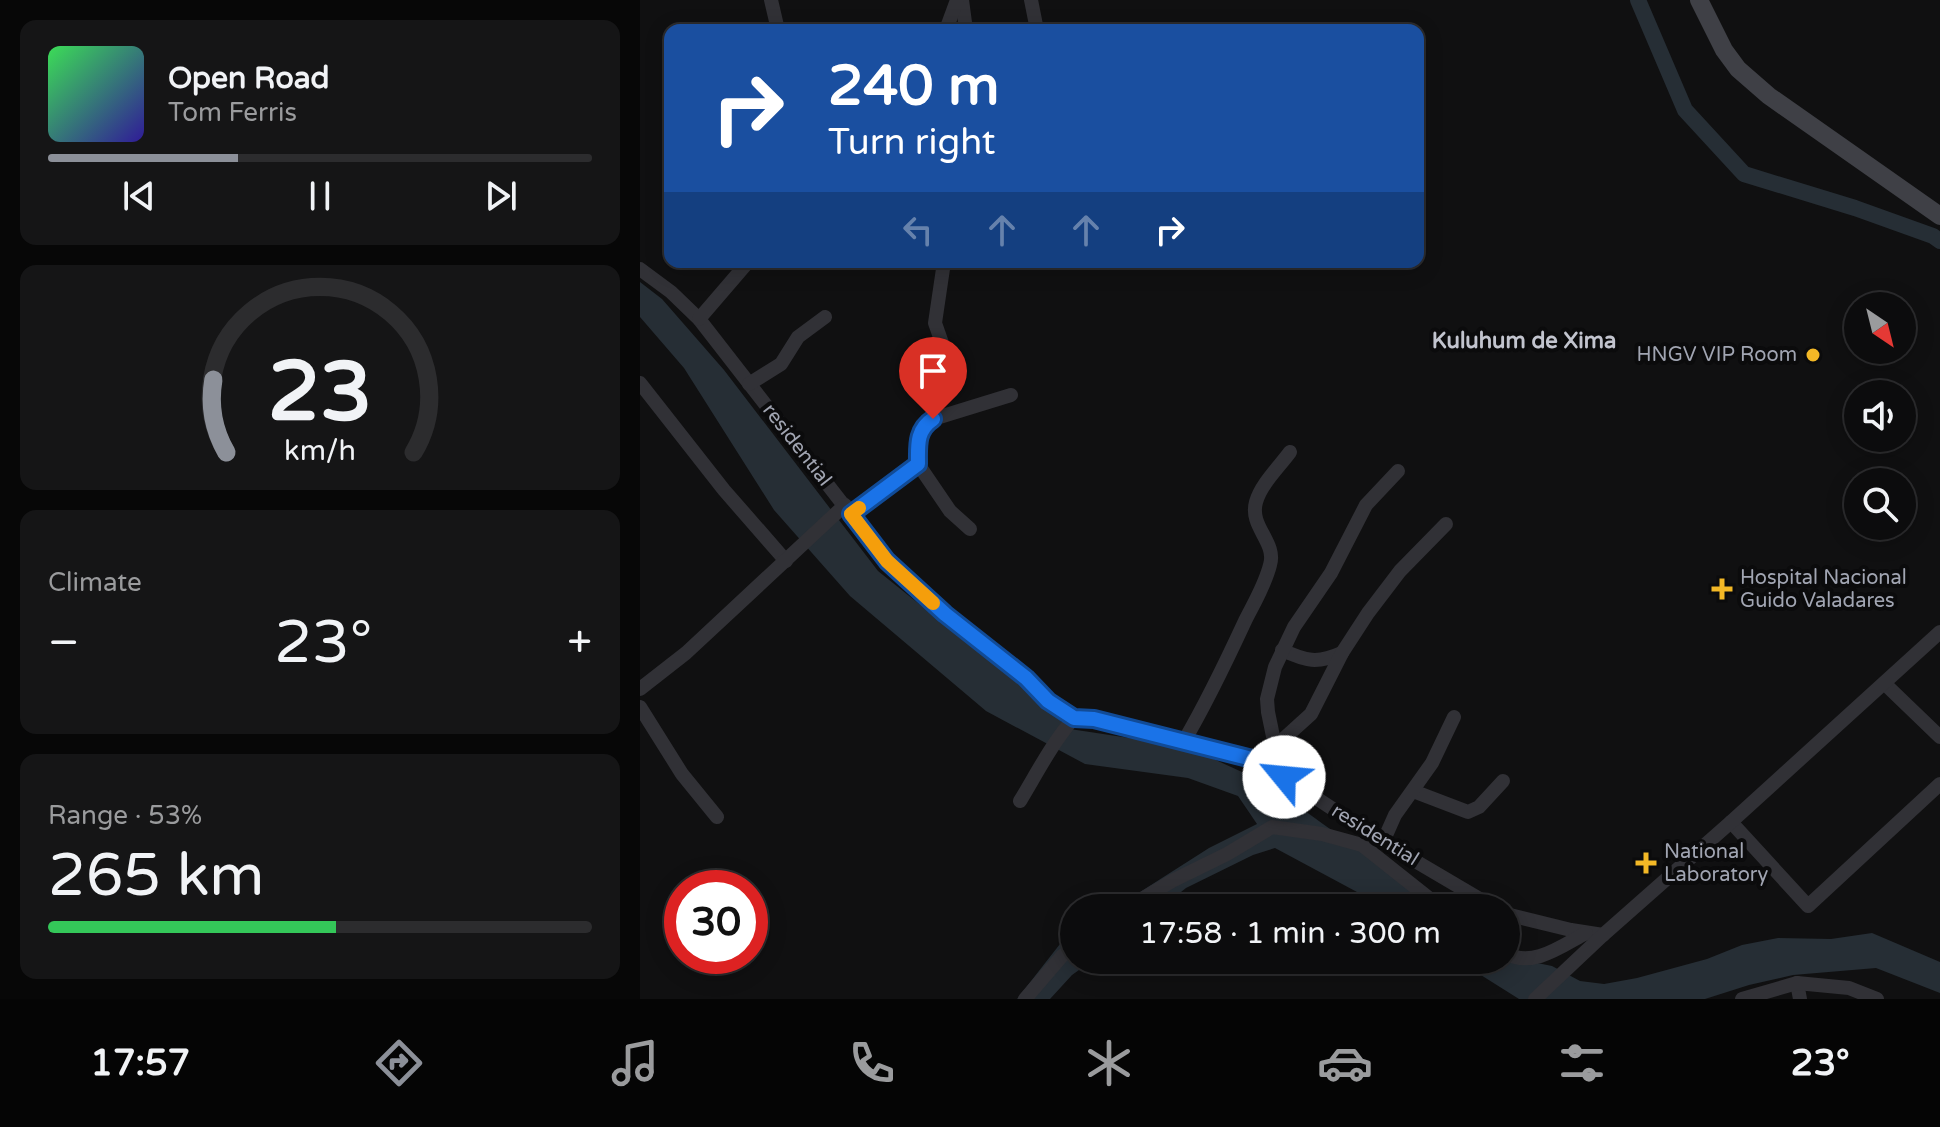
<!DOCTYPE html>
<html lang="en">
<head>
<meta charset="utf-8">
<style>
	:root { --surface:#0c0c0d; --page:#151516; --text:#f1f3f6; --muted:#9a9b9d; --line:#2c2c2e; --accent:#8c9099 }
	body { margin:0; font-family:"Varela Round",sans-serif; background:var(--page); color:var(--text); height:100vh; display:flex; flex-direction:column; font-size:30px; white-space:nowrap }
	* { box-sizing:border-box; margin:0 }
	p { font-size:26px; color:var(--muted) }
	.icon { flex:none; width:44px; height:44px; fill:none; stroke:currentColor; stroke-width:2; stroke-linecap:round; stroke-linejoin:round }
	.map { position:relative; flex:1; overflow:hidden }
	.sheet { display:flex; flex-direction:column; gap:20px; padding:20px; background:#070707; width:640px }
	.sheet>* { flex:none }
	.hud { position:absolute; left:24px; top:24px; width:760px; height:244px; border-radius:16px; box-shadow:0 4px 20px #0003,0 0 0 2px var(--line); background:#1a4fa0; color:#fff; overflow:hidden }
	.needle { width:52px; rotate:145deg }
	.tools { position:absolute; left:1204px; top:292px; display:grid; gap:16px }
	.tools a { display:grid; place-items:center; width:72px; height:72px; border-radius:50%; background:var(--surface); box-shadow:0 4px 20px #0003,0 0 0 2px var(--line); font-size:40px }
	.speed { position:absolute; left:24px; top:870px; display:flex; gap:16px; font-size:40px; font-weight:700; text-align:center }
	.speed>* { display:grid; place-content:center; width:104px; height:104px; border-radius:50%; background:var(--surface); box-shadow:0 4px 20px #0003,0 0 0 2px var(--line); line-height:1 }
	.speed .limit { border:12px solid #d22; background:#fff; color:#111 }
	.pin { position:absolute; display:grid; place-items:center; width:68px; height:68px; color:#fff; margin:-82px -34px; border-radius:50% 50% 50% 0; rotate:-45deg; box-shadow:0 0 8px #0007 }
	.pin .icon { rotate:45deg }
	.me { position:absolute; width:88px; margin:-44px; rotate:298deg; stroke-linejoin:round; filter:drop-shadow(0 0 6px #0008) }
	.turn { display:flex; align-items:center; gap:28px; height:168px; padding:0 32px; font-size:36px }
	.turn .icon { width:104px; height:104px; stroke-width:2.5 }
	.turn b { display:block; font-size:56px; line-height:68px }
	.lanes { display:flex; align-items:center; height:76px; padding:0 32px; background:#0003; justify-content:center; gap:40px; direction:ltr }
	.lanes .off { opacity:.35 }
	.big { font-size:60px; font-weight:600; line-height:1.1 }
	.sheet .tile { flex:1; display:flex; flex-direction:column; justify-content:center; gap:12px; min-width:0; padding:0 28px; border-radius:16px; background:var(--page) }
	.sheet .dial { align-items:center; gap:0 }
	.dial svg { height:208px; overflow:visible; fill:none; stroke:var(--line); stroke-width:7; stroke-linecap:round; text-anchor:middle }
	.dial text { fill:var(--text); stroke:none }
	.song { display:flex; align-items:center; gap:24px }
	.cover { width:96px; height:96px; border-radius:12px; background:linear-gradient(135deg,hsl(130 70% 55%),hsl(250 70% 35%)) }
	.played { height:8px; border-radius:4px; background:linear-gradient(90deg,var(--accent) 35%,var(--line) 35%) }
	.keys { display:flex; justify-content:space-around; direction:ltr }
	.heat { display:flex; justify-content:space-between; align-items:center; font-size:44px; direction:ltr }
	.charge { height:12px; border-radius:6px; background:linear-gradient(90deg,#34c759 53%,var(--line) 0) }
	.trip { position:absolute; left:420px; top:894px; width:460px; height:80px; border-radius:40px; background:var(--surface); box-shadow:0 4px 20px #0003,0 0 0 2px var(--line); font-weight:600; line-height:80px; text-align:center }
	.tab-bar { display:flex; height:128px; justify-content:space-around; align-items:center; background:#050505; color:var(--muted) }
	.tab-bar .icon { width:56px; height:56px }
	.tab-bar .on { color:var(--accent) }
	.tab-bar b { font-size:36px; color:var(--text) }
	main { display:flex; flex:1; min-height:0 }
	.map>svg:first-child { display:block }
	.water { fill:#262e35 }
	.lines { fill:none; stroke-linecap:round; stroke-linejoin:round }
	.canal { stroke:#262e35; stroke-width:16 }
	.minor { stroke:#313136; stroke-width:14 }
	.secondary { stroke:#3f4046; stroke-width:18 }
	.route-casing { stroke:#114b97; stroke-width:20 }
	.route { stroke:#1a73e8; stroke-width:14 }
	.slow { stroke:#f59e0b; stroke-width:14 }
	.poi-dot { fill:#f3b826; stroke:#0b0b0c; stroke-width:3 }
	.labels { text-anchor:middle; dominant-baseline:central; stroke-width:8; stroke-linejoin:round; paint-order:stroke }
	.poi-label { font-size:20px; fill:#a1a5b2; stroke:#0b0b0c; text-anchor:start }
	.street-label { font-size:20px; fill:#a1a5b2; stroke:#0b0b0c }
	.neighbourhood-label { font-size:22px; font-weight:bold; fill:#c2c4ce; stroke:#0b0b0c }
</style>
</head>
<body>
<main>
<section class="sheet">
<div class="tile">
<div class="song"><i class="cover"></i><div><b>Open Road</b><p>Tom Ferris</p></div></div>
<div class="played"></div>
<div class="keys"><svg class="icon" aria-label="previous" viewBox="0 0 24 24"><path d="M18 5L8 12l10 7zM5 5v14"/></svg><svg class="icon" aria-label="pause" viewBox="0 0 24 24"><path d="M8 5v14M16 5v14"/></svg><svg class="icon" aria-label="next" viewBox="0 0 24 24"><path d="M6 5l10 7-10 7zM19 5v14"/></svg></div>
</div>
<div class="tile dial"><svg viewBox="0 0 100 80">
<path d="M14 69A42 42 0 1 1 86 69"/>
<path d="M14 69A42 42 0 0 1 9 41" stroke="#8c9099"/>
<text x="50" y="56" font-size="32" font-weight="700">23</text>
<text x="50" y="72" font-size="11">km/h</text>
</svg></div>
<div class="tile"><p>Climate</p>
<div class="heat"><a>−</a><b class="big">23°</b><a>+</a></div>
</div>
<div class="tile"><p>Range · 53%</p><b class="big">265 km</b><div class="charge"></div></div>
</section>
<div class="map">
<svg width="1300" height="999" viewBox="0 0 1300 999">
	<rect width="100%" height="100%" fill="#101011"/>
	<g class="water">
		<polygon points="0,282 22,299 84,370 238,571 379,684 430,729 496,739 567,756 602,772 632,787 683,824 738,863 793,908 741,908 717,892 635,848 613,855 546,888 521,908 475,908 569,848 617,824 598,796 548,778 445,764 346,711 210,596 134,510 44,368 0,317"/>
		<polygon points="1232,933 1300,962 1300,993 1236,968 1153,975 1109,985 1065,999 879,999 817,960 866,960 873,958 912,966 940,981 964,984 997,978 1067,959 1102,945 1138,938 1191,939"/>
		<polygon points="434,935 434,960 453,960 432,975 410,999 377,999 420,944"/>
	</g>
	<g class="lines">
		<polyline class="canal" points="998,0 1045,110 1104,174 1215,208 1293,236 1300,241"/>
		<g class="minor">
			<polyline points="131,0 138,30"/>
			<polyline points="322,0 326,30"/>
			<polyline points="391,0 397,30"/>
			<polyline points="306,30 317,0"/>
			<polyline points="304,262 295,323 309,363"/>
			<polyline points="0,269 31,292 59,319 247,561 305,614 386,678 408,701 434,718 454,719 620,761 743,842 855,908"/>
			<polyline points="59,319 108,262"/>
			<polyline points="0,383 84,490 146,561"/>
			<polyline points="109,384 141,364 158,337 185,317"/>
			<polyline points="211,514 278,464"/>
			<polyline points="330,529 310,511 278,464 278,437 283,427 293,419 371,395"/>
			<path d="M642 650C666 661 677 664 702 653"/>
			<polyline points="1245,684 1300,737"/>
			<polyline points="0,689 46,653 205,505"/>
			<polyline points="0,707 42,774 77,817"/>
			<path d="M544 741C567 702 586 662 605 621 614 603 625 585 630 565 637 542 609 527 616 502 621 484 639 467 650 452"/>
			<polyline points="635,746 628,712 627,699 635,667 654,627 691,573 726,505 758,471"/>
			<polyline points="629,752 671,714 702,653 728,613 760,571 806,524"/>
			<polyline points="773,791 828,812 839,807 863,781"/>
			<path d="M380 801C397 773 412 743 434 718"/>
			<polyline points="1091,822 1168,906 1300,784"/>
			<polyline points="743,842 755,815 792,763 814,717"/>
			<polyline points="487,908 532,881 587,854 632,827 682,834 722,845 790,899 805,908"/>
			<polyline points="866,914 931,930 963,935"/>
			<path d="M866 953C892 969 923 945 946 933"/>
			<polyline points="1157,983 1160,999"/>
			<polyline points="385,999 422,956 434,947"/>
			<polyline points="895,999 963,935 1091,822 1300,632"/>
			<polyline points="1102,999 1157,983 1209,988 1237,999"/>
		</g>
		<polyline class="secondary" points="1059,0 1084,50 1098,69 1129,96 1300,216"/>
	</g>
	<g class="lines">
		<defs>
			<path id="route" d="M293 419C276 430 278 446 278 464L211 514 247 561 305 614 386 678 408 701 434 718 454 719 620 761 644 777"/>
		</defs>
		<use href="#route" class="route-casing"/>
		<use href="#route" class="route"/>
		<polyline class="slow" points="219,508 211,514 247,561 293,603"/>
	</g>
	<g class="poi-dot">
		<circle cx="1173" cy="355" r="8"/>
		<path d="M1078 577h8v8h8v8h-8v8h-8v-8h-8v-8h8z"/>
		<path d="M1002 851h8v8h8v8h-8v8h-8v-8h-8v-8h8z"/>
	</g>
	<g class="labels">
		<g class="poi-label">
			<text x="1157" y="355" text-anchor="end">HNGV VIP Room</text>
			<text x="1100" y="578">Hospital Nacional<tspan x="1100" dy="23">Guido Valadares</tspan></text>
			<text x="1024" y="852">National<tspan x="1024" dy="23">Laboratory</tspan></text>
		</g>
		<g class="street-label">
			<text transform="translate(157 445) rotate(52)">residential</text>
			<text transform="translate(735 835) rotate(32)">residential</text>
		</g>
		<g class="neighbourhood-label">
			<text x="884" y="341">Kuluhum de Xima</text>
		</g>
	</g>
</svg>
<div class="tools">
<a><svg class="needle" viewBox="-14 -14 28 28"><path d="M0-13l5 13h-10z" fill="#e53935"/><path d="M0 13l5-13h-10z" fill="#9a9b9d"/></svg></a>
<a><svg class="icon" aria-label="sound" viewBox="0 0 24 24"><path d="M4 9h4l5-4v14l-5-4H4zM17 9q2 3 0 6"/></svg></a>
<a><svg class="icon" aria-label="search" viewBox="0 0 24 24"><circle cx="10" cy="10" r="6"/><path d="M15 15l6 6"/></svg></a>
</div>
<div class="speed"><div class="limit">30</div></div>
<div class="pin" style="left:293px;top:419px;background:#d93025"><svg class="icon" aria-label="arrive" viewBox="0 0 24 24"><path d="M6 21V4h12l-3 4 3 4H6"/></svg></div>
<svg class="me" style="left:644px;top:777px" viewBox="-20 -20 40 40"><circle r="19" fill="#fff"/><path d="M0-13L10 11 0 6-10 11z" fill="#1a73e8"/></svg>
<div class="trip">17:58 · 1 min · 300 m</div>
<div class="hud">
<div class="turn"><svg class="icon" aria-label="right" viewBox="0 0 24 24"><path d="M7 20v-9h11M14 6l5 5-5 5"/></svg><div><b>240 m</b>Turn right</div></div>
<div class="lanes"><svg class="icon off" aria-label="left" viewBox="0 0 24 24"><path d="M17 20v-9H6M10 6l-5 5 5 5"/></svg><svg class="icon off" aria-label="ahead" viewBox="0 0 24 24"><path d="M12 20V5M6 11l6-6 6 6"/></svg><svg class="icon off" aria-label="ahead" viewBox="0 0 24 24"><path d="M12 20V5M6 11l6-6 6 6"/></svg><svg class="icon" aria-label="right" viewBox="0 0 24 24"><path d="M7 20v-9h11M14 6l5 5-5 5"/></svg></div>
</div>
</div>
</main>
<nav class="tab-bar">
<b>17:57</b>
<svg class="icon on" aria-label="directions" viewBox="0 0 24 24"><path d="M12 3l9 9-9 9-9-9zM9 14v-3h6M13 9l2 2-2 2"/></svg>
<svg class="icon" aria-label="music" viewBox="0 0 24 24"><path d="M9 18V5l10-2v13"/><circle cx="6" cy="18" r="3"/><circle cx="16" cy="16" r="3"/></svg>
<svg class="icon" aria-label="phone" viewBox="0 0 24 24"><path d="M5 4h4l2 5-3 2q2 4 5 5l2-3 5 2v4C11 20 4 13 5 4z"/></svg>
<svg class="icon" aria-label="climate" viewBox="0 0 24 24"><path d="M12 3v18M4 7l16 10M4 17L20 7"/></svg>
<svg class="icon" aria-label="car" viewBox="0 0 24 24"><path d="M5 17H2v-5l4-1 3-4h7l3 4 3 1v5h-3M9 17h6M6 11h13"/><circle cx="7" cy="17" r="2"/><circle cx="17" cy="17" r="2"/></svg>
<svg class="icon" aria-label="filters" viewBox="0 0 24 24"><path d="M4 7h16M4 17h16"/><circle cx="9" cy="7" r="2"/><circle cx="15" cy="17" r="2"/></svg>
<b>23°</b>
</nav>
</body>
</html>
